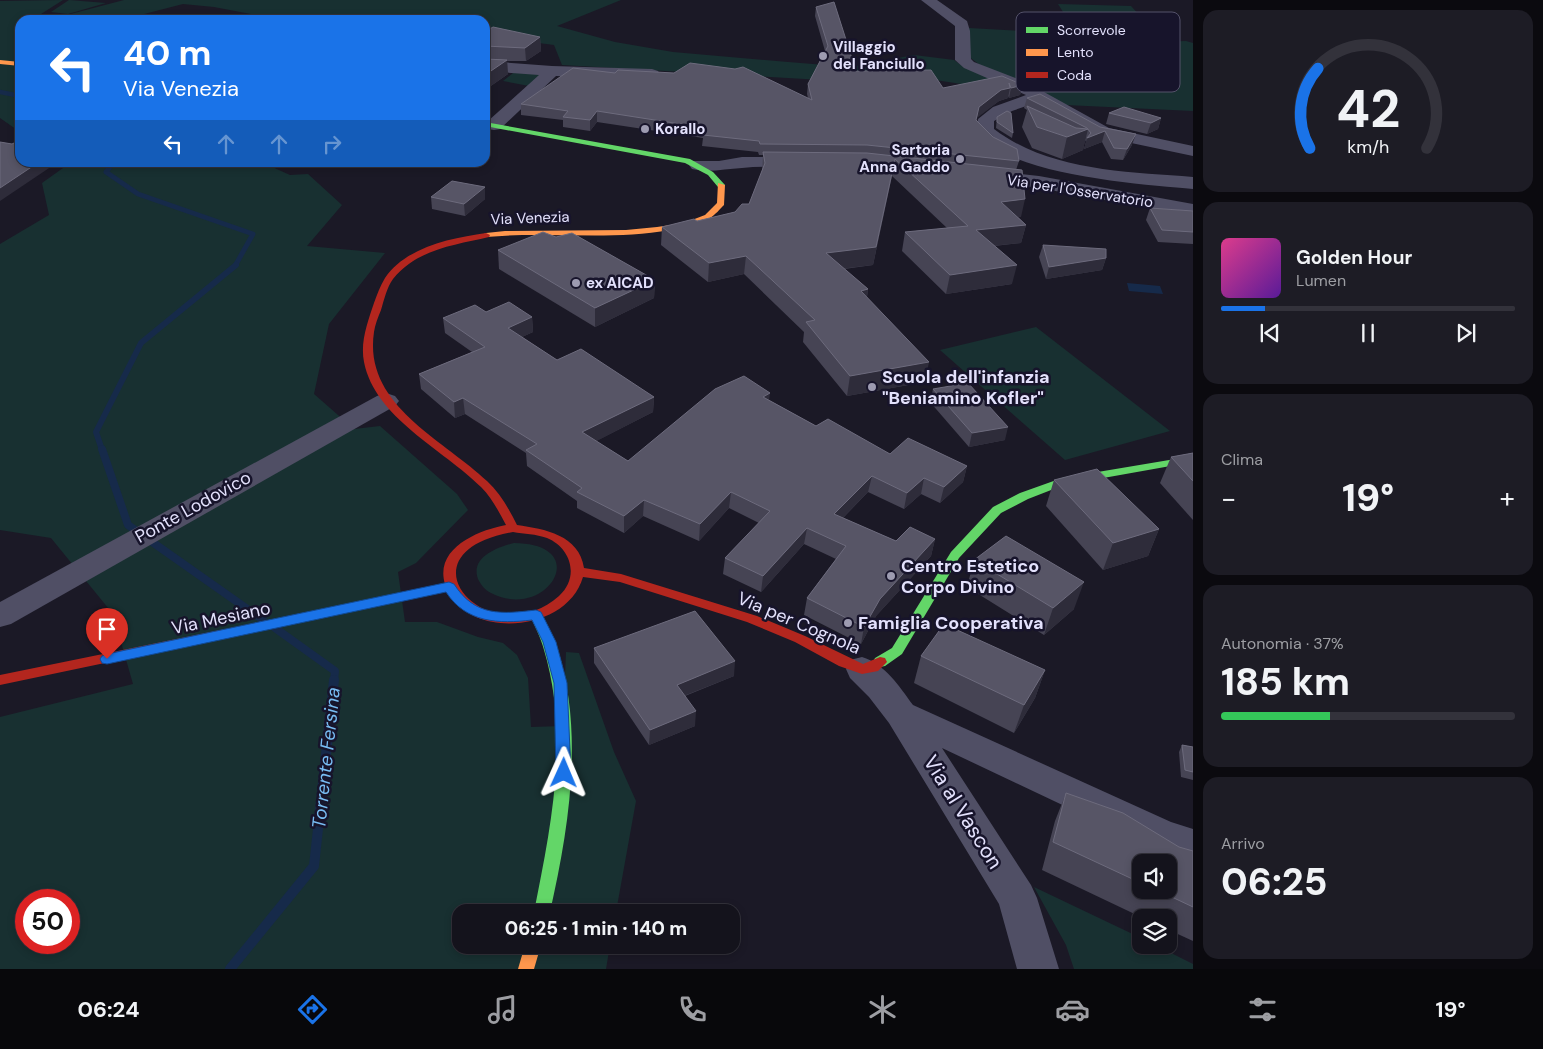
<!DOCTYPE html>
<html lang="it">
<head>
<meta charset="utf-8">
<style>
	:root { --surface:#14131c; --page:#1d1c25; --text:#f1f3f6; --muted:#9d9ea3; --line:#33323b; --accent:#1a73e8 }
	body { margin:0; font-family:"DM Sans",sans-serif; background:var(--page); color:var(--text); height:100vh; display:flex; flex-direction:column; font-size:19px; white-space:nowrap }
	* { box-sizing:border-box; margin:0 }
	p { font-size:16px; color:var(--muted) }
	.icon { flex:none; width:28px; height:28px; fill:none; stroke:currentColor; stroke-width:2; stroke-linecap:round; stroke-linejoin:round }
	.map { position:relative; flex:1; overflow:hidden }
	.side { display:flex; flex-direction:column; gap:10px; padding:10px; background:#0b0a0f; width:350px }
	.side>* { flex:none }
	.top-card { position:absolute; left:15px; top:15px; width:475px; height:152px; border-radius:15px; box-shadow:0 2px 8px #0003,0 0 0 1px var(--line); background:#1a73e8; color:#fff; overflow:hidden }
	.fabs { position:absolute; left:1132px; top:854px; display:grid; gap:10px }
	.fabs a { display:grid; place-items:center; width:45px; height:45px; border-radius:10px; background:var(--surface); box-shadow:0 2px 8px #0003,0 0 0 1px var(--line); font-size:25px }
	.speed { position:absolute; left:15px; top:889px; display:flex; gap:10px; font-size:25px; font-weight:700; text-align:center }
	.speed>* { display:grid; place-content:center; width:65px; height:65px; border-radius:50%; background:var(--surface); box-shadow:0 2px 8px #0003,0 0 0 1px var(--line); line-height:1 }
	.speed .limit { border:8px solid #d22; background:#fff; color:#111 }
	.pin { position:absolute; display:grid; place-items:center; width:42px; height:42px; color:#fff; margin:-51px -21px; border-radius:50% 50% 50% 0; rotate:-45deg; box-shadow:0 0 5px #0007 }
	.pin .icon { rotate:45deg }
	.me { position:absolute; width:55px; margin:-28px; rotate:1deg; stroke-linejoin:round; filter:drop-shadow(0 0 4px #0008) }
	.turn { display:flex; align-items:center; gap:18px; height:105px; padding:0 25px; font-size:22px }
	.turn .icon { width:65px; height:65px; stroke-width:2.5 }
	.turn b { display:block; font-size:35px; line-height:42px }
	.lanes { display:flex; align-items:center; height:48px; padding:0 25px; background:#0003; justify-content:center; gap:25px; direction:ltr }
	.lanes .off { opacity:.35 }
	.big { font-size:38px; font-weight:800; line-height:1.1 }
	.side .card { flex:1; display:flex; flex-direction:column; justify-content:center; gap:8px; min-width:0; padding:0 18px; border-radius:15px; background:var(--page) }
	.side .dial { align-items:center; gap:0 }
	.dial svg { height:130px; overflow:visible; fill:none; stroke:var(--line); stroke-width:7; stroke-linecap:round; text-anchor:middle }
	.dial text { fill:var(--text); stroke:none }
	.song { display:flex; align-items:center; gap:15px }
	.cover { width:60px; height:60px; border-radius:8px; background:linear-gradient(135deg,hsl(330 70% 55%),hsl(270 70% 35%)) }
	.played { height:5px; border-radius:2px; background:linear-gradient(90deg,var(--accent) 15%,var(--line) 15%) }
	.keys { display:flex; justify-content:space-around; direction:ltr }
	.heat { display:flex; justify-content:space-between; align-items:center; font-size:28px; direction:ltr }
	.charge { height:8px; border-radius:4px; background:linear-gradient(90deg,#34c759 37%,var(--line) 0) }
	.trip { position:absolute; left:452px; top:904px; width:288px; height:50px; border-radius:15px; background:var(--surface); box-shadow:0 2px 8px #0003,0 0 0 1px var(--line); font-weight:800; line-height:50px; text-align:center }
	.tab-bar { display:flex; height:80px; justify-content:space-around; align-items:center; background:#08080b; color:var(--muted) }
	.tab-bar .icon { width:35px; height:35px }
	.tab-bar .current { color:var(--accent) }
	.tab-bar b { font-size:22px; color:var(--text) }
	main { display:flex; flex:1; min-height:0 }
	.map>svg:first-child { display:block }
	.green { fill:#183031; fill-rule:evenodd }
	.water { fill:#162a4a }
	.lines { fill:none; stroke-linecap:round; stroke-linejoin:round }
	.stream-far4 { stroke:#162a4a; stroke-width:4.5 }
	.stream-far3 { stroke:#162a4a; stroke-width:5 }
	.stream-far2 { stroke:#162a4a; stroke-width:6 }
	.stream-far1 { stroke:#162a4a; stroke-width:8 }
	.stream { stroke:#162a4a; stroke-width:10 }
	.street { fill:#504f65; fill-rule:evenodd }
	.fast { fill:#63d668; fill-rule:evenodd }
	.slow { fill:#ff974d; fill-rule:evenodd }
	.jam { fill:#b3261e; fill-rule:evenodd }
	.wall { fill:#464454; fill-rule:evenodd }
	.shaded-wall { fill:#2e2c3a }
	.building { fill:#575566; stroke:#6d6b7d }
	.route { fill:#1a73e8; stroke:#114b97 }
	.poi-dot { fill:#9d9bb1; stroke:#17142b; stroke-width:2 }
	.labels { text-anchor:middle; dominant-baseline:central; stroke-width:5; stroke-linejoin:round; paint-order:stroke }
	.far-poi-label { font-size:15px; font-weight:bold; fill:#e3e1fc; stroke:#17142b; text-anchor:start }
	.far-street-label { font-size:15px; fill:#e3e1fc; stroke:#17142b }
	.poi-label { font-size:18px; font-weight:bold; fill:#e3e1fc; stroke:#17142b; text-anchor:start }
	.street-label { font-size:18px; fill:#e3e1fc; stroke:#17142b }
	.water-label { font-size:19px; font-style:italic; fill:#78bcf3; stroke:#17142b }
	.near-street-label { font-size:21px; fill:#e3e1fc; stroke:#17142b }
	.key { fill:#17142b; stroke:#54526a; stroke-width:1 }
	.key-label { font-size:14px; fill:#e3e1fc }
</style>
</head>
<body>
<main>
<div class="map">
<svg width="1193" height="969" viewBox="0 0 1193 969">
	<rect width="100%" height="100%" fill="#1b1926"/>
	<g class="green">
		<polygon points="63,0 41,14 63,16 124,0 621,0 557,26 615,42 673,52 788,62 850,67 914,55 954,60 961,65 994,77 981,87 922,78 839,81 562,65 554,45 485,36 485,20 282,20 214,7 183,4 121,20 20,20 20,132 0,118 0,1"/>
		<polygon points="69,0 106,3 68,14 51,12"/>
		<polygon points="1058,4 1131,6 1140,16 1065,15"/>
		<polygon points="969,28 1081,34 1126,43 1186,41 1193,43 1193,111 1066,105 984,68 968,56"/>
		<polygon points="517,70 543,73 529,86 503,81"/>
		<path d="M261 162 290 175 308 174 342 205 307 246 385 253 329 324 314 394 354 429 380 426 457 494 468 510 416 563 398 572 405 622H437L478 637 503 643 517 655 528 678 531 727 563 726 566 652 579 653 614 752 636 801 616 912H461V945H610L606 969H0V717L133 684 113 614 51 538 0 530V244L49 215 42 183 70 163ZM26 900H69V942H26Z"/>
		<polygon points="1036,327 1170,431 1065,460 940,350"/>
		<path d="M514 543C595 544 546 622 491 593 485 590 481 585 478 579 470 557 498 547 514 543Z"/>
		<polygon points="1034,887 1141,938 1141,945 1155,945 1193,964 1193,969 1074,969 1066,945"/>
	</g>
	<polygon class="water" points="1127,283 1160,286 1163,294 1129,291"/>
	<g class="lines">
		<polyline class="stream-far4" points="0,92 20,96"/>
		<polyline class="stream-far3" points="114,162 106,172 138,194 253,234 235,266"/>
		<polyline class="stream-far2" points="102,450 96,432 141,343 236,265"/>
		<g class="stream-far1">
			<polyline points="102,449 128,525 263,620"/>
			<polyline points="275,628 335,671 334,681"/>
		</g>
		<polyline class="stream" points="230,969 314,866 334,680"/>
		<g class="street">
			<path d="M921 0H937L967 21 970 31 971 59 974 62 1026 82 1109 128 1193 146V156L1098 136 1038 102 1012 111 994 121V129C1049 171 1127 172 1193 177V189C1142 184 1007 176 976 131L978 119 993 107 1026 95 964 68 955 60V26Z"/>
			<polygon points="485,61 552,66 652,69 658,71 660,74 658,77 652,79 556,76 500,129 494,130 488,129 485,125 488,121 539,75 485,71"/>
			<path d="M742 157H800L806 158 809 162 806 166 800 167C781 167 761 166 742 168 724 169 709 173 692 169L689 165 692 161H719Z"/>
			<polygon points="985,170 1039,176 1193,204 1193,216 1039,188 978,180 976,176 978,172"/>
			<polygon points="386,393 395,396 399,401 395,406 11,624 0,627 0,602 377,396"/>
			<path d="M862 657C885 664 899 686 913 705L1171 822 1193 829V861L1149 846 942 748 1031 885 1037 898 1059 969H1017L999 904 889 723 869 697 850 678 846 669 850 660Z"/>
		</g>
		<g class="fast">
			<polygon points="485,122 690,159 713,172 725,185 718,187 708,175 685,163 485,126"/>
			<polygon points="1193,456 1193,462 1064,485 1028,499 1001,513 959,558 902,654 885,666 880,667 875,666 873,662 875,658 892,648 951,552 993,507 1020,493 1062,478"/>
			<path d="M536 610 541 612 542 615C547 627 554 638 558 650 584 734 569 828 550 912H534C551 826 570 737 544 650 541 638 535 627 530 615L531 612Z"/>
		</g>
		<g class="slow">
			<polygon points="0,60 20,62 20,66 0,64"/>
			<path d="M718 183 725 185 724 205C720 209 715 215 710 218 699 225 683 228 670 230 609 241 547 231 486 237L482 235 486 233 505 231 626 230 657 227 684 223 705 215 717 203Z"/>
			<polygon points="525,945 541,945 534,969 518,969"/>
		</g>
		<path class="jam" d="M486 233 490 235 489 237C455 245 417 249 393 279 387 287 384 300 381 310 378 317 375 325 374 332 363 405 443 439 487 481 500 493 509 509 517 525 545 529 579 535 584 568L621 574 757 616 805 636 863 664 880 657 885 658 887 662 878 671 862 674 839 666 795 642 747 622 620 582 583 577C571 619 513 633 476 617 464 611 456 603 448 591L0 685V675L445 584C434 548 479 530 506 525 499 512 492 498 481 487 443 449 375 418 364 362 360 342 368 321 374 303 377 295 380 286 385 278 406 247 451 238 486 233ZM513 532C524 534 536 534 547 538 571 548 580 577 559 596 489 657 393 553 513 532Z"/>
	</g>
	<g class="wall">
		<polygon points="816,7 856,71 943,88 1023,85 1020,95 1009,98 1008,96 1008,98 999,101 977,117 976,120 1019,161 1016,170 1021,217 1018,217 1026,225 1021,243 994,246 1012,284 946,294 902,251 905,232 947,228 892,176 873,265 844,269 868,289 867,297 925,382 847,396 803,342 804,332 744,274 708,282 661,245 662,227 697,221 735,212 749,204 762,172 763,155 759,155 758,152 702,146 703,138 597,122 590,131 563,127 563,120 521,115 521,104 808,98 807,94 808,84 825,51 815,16"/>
		<polygon points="485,32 540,37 541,51 526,61 507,61 508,74 485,90"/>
		<polygon points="1040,94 1132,145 1123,160 1111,159 1102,142 1084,149 1086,142 1085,140 1083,150 1062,159 1032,148 1022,127 1027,110 1024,108 1027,98"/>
		<polygon points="1109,113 1161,118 1158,129 1147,134 1106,124"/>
		<polygon points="997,117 1013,133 1012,138 996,128"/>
		<polygon points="281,162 307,162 295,168"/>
		<polygon points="431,197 485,199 465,216 432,209"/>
		<polygon points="1150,208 1193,211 1193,244 1158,242 1146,220"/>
		<polygon points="1043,245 1106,258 1102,270 1046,279 1039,257"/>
		<polygon points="498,250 655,280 654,298 595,327 499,269"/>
		<polygon points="486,312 532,317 533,332 522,337 557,360 654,397 653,412 596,441 628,461 769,400 816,426 890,454 967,466 963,482 940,503 921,494 904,509 868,492 843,518 896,541 935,539 931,556 876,616 861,644 804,615 807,598 836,559 804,544 761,592 723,574 725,558 759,523 729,508 699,541 643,516 624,533 577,508 577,501 527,466 526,453 465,414 455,418 421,389 419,374 472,352 445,333 443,318"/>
		<polygon points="933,389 1005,440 969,447 930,402"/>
		<polygon points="1193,453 1193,520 1160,483 1171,457"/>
		<polygon points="1054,480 1159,529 1148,556 1103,570 1046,506"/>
		<polygon points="974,560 1074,609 1044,635 967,587"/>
		<polygon points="594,648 734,676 685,696 695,726 649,745 594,663"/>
		<polygon points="921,656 1045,670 1035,698 1014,733 914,683"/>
		<polygon points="1182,745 1193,747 1193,780 1181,777 1179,752"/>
		<path d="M1066 793 1179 847 1193 851V941L1169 930V918H1143L1042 870 1055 821ZM1141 862 1169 890H1141Z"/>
	</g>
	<g class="shaded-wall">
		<polygon points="540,37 541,51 526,61 525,48"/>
		<polygon points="507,60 508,74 485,90 485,75"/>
		<polygon points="1023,85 1020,95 1009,98 1011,88"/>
		<polygon points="1010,88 1008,98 999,101 977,118 979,107 1001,90"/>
		<polygon points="597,111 597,122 590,131 590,120"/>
		<polygon points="1161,118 1158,129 1147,134 1151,123"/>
		<polygon points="1088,129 1083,150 1062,159 1067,137"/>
		<polygon points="1105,131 1102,142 1084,149 1087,138"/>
		<polygon points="1136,134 1132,145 1123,160 1127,149"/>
		<polygon points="895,159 873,265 823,271 826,253"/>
		<polygon points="39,162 58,162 0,201 0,188"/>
		<polygon points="294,162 307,162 295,168"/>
		<polygon points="485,187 485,199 465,216 464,204"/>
		<polygon points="1025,199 1021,217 997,220 1001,202"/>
		<polygon points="1026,225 1021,243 972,248 976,230"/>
		<polygon points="746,256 744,274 708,282 709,263"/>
		<polygon points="1106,258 1102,270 1046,279 1049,267"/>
		<polygon points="1017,265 1012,284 946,294 950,275"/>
		<polygon points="655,280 654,298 595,327 595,308"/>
		<polygon points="868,289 865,309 861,291"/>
		<polygon points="532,317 533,332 509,343 508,328"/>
		<polygon points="929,362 925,382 847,396 850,376"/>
		<polygon points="770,393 768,409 763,397"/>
		<polygon points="654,397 653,412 583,448 582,432"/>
		<polygon points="463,398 465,414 455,418 454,402"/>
		<polygon points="1008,427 1005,440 969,447 972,433"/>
		<polygon points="967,466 963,482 940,503 944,487"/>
		<polygon points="872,476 868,492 831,530 834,514"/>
		<polygon points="924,478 921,494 904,509 907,493"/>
		<polygon points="731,492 729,508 699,541 700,524"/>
		<polygon points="644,500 643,516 624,533 624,516"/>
		<polygon points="807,528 804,544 761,592 763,576"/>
		<polygon points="1159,529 1148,556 1103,570 1113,543"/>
		<polygon points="935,539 931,556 876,616 861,644 864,627 880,599"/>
		<polygon points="1084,582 1074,609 1044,635 1053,608"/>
		<polygon points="735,661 734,676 676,699 677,685"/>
		<polygon points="1045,670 1035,698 1014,733 1024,705"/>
		<polygon points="696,711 695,726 649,745 650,730"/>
	</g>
	<g class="building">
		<polygon points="834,2 856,71 931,70 943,88 1002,76 1023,85 1011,88 1009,83 1010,88 1001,90 979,107 976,120 993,137 1017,149 1019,161 867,145 760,144 759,141 703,135 706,128 597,111 590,120 563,117 568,111 521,104 573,68 615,73 618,70 674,73 690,63 735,69 743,67 812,100 808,84 828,46 816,7"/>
		<polygon points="493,27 540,37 525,48 485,46 485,32"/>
		<polygon points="485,59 507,60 485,75"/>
		<polygon points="1040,94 1100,127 1136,134 1127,149 1114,148 1105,131 1087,138 1091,133 1087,128 1027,98"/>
		<polygon points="1027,106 1076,128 1088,129 1067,137 1037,127"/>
		<polygon points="1124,107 1161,118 1151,123 1109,113"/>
		<polygon points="1007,111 1011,113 1013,133 997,122 997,117"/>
		<polygon points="20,140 20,162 39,162 0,188 0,142 12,144"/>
		<polygon points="763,152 867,153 1022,170 1025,199 1001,202 1026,225 976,230 1017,265 950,275 905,232 968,226 895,159 876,247 826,253 868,289 861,291 929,362 850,376 806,322 815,320 746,256 709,263 662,227 694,219 697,221 735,212 742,204 749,204 765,163"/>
		<polygon points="452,181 485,187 464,204 431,197"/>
		<polygon points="1150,208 1193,211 1193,232 1162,230"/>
		<polygon points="543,232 556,237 572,233 655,280 595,308 498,250"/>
		<polygon points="1043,245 1106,249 1106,258 1049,267"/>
		<polygon points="509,302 532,317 508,328 557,360 581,349 654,397 582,432 628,461 715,389 744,376 770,393 763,397 816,426 828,419 890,454 908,438 967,466 944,487 924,478 907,493 872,476 834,514 896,541 910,527 935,539 880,599 864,627 807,598 846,546 807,528 763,576 725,558 770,511 731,492 700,524 644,500 624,516 577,492 582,488 526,450 537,444 463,398 454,402 419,374 485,347 443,318 475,305 486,312"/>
		<polygon points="968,383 1008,427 972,433 933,389"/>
		<polygon points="1193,453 1193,481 1171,457"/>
		<polygon points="1097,469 1159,529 1113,543 1054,480"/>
		<polygon points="1006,536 1084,582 1053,608 974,560"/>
		<polygon points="695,611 735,661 677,685 696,711 650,730 594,648"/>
		<polygon points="944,624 1045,670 1024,705 921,656"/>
		<polygon points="1182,745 1193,747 1193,772 1185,770"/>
		<polygon points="1066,793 1123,813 1179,847 1193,851 1193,907 1157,890 1169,890 1169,862 1141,862 1141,883 1053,842"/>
	</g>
	<path class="route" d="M449 582 454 584C475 617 502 614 536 610L541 612 556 642 567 683 571 773 569 778 564 779 558 778 556 773 554 683 543 642 532 620C499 624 466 623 446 592L107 664 102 663 100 659 102 656 107 654Z"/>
	<g class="poi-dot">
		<circle cx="823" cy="56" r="5"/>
		<circle cx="645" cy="129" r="5"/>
		<circle cx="960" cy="159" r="5"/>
		<circle cx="576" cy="283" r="5"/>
		<circle cx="872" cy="387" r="5"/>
		<circle cx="891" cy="576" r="5"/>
		<circle cx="848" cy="623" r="5"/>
	</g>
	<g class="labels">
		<g class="far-poi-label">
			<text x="833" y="47">Villaggio<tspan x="833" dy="17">del Fanciullo</tspan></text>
			<text x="655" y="129">Korallo</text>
			<text x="950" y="150" text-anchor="end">Sartoria<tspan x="950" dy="17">Anna Gaddo</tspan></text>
			<text x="586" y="283">ex AICAD</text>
		</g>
		<g class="far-street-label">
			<text transform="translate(1080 191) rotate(9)">Via per l'Osservatorio</text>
			<text transform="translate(530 218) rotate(-2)">Via Venezia</text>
		</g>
		<g class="poi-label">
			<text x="882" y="377">Scuola dell'infanzia<tspan x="882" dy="21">"Beniamino Kofler"</tspan></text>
			<text x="901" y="566">Centro Estetico<tspan x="901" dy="21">Corpo Divino</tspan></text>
			<text x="858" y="623">Famiglia Cooperativa</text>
		</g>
		<g class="street-label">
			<text transform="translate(193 507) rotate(-29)">Ponte Lodovico</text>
			<text transform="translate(221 618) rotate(-12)">Via Mesiano</text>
			<text transform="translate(799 623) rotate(23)">Via per Cognola</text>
		</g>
		<g class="water-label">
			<text transform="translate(326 758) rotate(-84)">Torrente Fersina</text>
		</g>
		<g class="near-street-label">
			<text transform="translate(963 812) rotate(58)">Via al Vascon</text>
		</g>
	</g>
	<rect x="1016" y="12" width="164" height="80" rx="8" class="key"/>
	<rect x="1026" y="27" width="22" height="6" fill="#63d668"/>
	<rect x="1026" y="49" width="22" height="7" fill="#ff974d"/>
	<rect x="1026" y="72" width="22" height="6" fill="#b3261e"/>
	<g class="key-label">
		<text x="1057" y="35">Scorrevole</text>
		<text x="1057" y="57">Lento</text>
		<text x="1057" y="80">Coda</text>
	</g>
</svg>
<div class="fabs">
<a><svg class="icon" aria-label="sound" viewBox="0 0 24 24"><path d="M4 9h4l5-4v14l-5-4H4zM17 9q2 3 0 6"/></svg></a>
<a><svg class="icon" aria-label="layers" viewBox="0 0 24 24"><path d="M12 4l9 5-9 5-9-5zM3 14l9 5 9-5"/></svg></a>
</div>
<div class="speed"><div class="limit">50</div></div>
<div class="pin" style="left:107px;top:659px;background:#d93025"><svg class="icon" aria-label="arrive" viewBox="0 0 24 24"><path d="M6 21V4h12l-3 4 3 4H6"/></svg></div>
<svg class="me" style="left:564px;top:773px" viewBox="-20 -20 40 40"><path d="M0-17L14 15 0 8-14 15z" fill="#1a73e8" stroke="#fff" stroke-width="4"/></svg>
<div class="trip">06:25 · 1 min · 140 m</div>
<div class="top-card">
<div class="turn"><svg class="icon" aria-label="left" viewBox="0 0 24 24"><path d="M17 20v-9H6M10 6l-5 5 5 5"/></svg><div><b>40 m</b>Via Venezia</div></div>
<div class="lanes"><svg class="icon" aria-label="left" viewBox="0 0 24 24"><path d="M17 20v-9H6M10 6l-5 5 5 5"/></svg><svg class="icon off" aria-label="ahead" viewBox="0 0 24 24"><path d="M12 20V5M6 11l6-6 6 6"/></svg><svg class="icon off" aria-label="ahead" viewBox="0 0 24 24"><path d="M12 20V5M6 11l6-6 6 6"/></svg><svg class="icon off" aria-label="right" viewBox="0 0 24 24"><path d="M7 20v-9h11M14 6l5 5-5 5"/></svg></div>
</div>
</div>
<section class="side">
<div class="card dial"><svg viewBox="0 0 100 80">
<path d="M14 69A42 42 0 1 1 86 69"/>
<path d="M14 69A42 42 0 0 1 19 20" stroke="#1a73e8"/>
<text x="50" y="56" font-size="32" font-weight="700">42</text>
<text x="50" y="72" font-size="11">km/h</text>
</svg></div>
<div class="card">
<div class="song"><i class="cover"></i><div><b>Golden Hour</b><p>Lumen</p></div></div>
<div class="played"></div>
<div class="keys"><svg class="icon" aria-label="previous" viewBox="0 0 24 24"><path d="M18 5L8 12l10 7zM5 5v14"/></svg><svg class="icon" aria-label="pause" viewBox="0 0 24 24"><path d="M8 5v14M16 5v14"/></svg><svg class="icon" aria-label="next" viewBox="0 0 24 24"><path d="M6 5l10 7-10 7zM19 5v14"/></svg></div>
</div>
<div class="card"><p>Clima</p>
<div class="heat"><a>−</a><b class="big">19°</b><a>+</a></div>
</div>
<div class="card"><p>Autonomia · 37%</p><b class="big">185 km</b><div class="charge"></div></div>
<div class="card"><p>Arrivo</p><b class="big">06:25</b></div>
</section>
</main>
<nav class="tab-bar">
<b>06:24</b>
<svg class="icon current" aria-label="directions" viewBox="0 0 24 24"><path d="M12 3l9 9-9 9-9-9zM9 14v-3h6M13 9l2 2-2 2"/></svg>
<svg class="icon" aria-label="music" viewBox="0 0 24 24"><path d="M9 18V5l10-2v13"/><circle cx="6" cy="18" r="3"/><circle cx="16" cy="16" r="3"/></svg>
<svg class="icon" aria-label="phone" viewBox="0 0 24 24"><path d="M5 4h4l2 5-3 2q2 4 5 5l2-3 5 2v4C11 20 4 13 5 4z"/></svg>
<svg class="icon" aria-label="climate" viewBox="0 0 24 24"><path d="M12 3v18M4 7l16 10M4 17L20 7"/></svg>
<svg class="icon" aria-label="car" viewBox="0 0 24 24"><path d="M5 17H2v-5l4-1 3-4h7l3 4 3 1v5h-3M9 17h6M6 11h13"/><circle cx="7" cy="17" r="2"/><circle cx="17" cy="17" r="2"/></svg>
<svg class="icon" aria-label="filters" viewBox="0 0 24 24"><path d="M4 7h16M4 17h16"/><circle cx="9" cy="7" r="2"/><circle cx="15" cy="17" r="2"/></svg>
<b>19°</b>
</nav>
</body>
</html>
